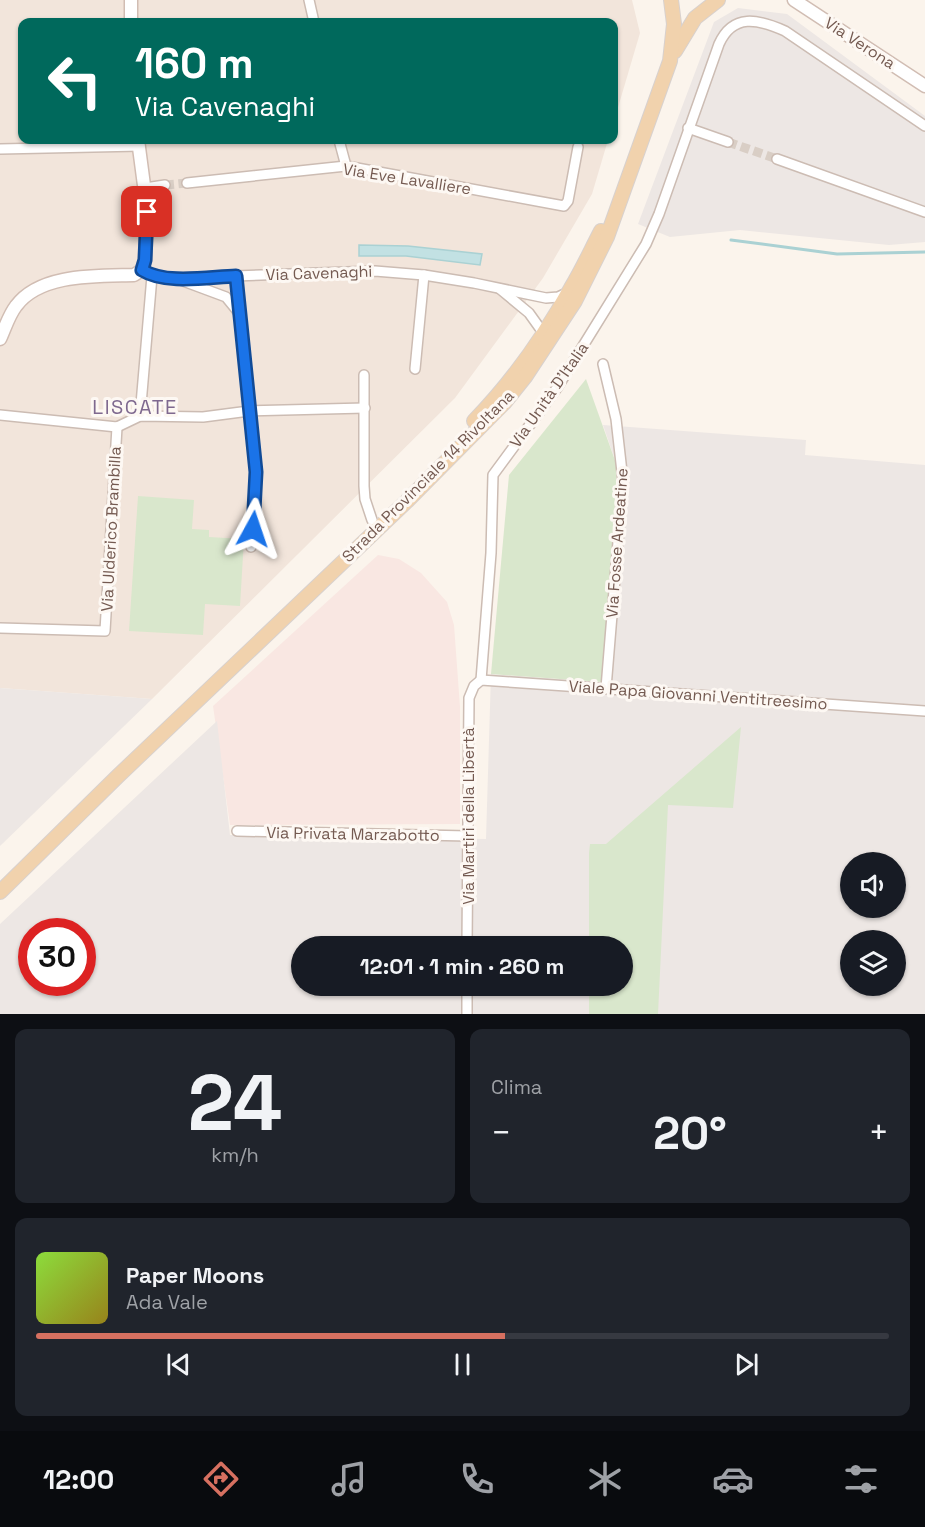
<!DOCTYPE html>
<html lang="it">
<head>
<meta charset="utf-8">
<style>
	:root { --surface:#171b24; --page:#20242c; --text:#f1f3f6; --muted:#9ea1a6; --line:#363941; --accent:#d67060 }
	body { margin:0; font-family:"Space Grotesk",sans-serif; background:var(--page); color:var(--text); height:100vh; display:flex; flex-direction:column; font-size:22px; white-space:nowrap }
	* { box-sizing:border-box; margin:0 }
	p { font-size:20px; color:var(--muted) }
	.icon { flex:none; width:33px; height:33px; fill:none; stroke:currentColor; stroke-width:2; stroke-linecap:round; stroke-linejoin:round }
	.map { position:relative; height:1014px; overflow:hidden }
	.side { display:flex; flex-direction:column; gap:15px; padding:15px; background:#0d0f14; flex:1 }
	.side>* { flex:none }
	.top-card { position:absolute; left:18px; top:18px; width:600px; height:126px; border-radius:12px; box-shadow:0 2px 4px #0004; background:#00695c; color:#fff; overflow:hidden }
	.controls { position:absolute; left:840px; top:852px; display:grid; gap:12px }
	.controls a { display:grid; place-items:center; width:66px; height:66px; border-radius:50%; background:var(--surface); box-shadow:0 2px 4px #0004; font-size:30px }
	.speed { position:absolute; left:18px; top:918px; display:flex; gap:12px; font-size:30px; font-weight:700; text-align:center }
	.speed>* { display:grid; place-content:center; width:78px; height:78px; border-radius:50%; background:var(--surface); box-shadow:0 2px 4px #0004; line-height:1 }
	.speed .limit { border:9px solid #d22; background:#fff; color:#111 }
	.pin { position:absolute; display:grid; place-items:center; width:51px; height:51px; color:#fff; margin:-26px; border-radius:12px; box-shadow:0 3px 9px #0006 }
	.me { position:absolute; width:66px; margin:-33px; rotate:5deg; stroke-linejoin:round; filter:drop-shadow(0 0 4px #0008) }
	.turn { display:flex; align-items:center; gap:21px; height:126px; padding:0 18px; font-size:27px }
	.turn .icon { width:78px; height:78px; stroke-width:2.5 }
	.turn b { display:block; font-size:42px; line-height:51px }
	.big { font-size:45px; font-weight:700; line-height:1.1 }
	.side .card { flex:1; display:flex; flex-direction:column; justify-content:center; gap:9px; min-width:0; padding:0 21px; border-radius:12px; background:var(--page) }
	.side .dial { align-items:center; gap:0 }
	.dial b { font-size:78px; line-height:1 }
	.song { display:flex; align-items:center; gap:18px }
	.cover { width:72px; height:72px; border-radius:9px; background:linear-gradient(135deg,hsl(90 70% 55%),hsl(50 70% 35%)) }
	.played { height:6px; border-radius:3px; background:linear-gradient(90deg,var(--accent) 55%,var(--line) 55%) }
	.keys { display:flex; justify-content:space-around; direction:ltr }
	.heat { display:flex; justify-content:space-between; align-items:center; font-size:33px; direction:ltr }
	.side .tiles { flex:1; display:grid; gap:15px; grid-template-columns:1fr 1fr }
	.card:last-child { grid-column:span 2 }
	.trip { position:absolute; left:291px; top:936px; width:342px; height:60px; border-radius:30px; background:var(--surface); box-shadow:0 2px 4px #0004; font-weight:700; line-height:60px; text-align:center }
	.tab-bar { display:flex; height:96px; justify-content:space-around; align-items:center; background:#090b0e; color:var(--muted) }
	.tab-bar .icon { width:42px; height:42px }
	.tab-bar .selected { color:var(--accent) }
	.tab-bar b { font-size:27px; color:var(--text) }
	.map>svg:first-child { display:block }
	.residential { fill:#f2e5db }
	.commercial { fill:#f9e7e2 }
	.industrial { fill:#ede7e4; fill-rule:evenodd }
	.green { fill:#d9e7cc }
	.water { fill:#c2e1e3; stroke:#aad1d3; stroke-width:1.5 }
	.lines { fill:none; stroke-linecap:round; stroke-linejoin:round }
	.stream { stroke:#aad1d3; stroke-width:3 }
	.street-tunnel { stroke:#d9cec5; stroke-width:9; stroke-dasharray:9 4.5; stroke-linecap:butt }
	.street-casing { stroke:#ccbcb3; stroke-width:12 }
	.secondary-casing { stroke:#d1bdb3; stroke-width:15 }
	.primary-casing { stroke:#d8d1ce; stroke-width:16 }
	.street { stroke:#fff; stroke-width:9 }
	.secondary { stroke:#fff; stroke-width:12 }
	.primary { stroke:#f1d2ad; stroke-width:14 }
	.route-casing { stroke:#114b97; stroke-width:15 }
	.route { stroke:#1a73e8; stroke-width:10 }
	.labels { text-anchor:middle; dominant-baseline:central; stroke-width:6; stroke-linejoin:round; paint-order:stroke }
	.street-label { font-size:16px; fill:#745a51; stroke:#fdf8f3 }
	.quarter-label { font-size:20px; letter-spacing:1.5px; fill:#7f698f; stroke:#fdf8f3 }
</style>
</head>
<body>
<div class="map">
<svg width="925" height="1014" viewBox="0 0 925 1014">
	<rect width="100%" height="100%" fill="#fbf4ec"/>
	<polygon class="residential" points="0,0 632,0 640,33 614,121 614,22 22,22 22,140 608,140 592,194 543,278 455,398 152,699 0,688"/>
	<polygon class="commercial" points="378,555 399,559 421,573 447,602 454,625 460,707 460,824 230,825 213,706"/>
	<g class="industrial">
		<polygon points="738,8 787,14 925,116 925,242 889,245 740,230 670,237 638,224 714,22"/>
		<path d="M603 425 806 440 805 455 925 465V1014H0V924L217 721 230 835 486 839 491 674 600 682 611 572 617 466ZM850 862H896V908H850ZM32 932H82V982H32ZM850 940H896V986H850ZM302 946H622V986H302Z"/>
		<polygon points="0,688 152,699 0,846"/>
	</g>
	<g class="green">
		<polygon points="586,379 617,466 611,572 601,682 491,674 509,475"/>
		<polygon points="138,496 194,500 192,529 209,530 209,537 244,539 240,606 205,604 203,635 129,631"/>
		<polygon points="741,727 733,808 668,805 658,1014 589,1014 589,986 622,986 622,946 589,946 589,853 590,844 606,844"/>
	</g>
	<polygon class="water" points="359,245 408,246 482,254 480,265 406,256 359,256"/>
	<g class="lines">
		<polyline class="stream" points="731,240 837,254 925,252"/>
		<g class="street-tunnel">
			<polyline points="728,142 777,159"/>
			<polyline points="165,185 187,183"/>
		</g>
		<defs>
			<g id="street">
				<polyline points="309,0 314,22"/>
				<polyline points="688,128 728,142"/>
				<polyline points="339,140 346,166"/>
				<polyline points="0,149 140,146"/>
				<polyline points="777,159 925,212"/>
				<polyline points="187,183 346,166 564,206 568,201 578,147"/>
				<polyline points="145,188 165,185"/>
				<polyline points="142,270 152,276 175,278 375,271 424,275 474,283 546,298 558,297 569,292"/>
				<polyline points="236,276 256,472 251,547"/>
				<polyline points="183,281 226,297 239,313"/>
				<polyline points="500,289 529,313 544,334"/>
				<polyline points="603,364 616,419 623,481 606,688"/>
				<polyline points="415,369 424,275"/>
				<polyline points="364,375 364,486 365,499 372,520"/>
				<polyline points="0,415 117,427"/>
				<polyline points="140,416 152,276"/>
				<polyline points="117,427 140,416 203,417 249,411 365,408"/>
				<polyline points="0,628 105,631 117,427"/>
				<path d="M481 680 491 553 493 475 557 388 646 244 659 214 719 44C733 13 758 19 785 31L925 126"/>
				<polyline points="237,831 468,836"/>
				<polyline points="467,946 469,698 474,686 481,680 925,711"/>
				<polyline points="467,1014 467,986"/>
			</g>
			<g id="secondary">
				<polyline points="131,0 131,22"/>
				<polyline points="794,0 925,86"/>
				<path d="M0 339C5 328 9 315 16 306 40 273 98 276 134 275L142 270 145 260 147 208 138 140"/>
			</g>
			<g id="primary">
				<polyline points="675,51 695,18 718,0"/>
				<path d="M474 421C512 382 545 335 571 288 582 270 591 250 601 231"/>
				<polyline points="0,892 118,776 407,501 505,402 525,377 575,301 607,237 670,61 674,24 671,0"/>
			</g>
		</defs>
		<use href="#street" class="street-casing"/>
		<use href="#secondary" class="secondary-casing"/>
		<use href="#primary" class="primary-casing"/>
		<use href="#street" class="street"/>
		<use href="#secondary" class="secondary"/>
		<use href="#primary" class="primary"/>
	</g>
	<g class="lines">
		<defs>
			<path id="route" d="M147 212 145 260 142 270C166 285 208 277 236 276L256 472 253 529"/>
		</defs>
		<use href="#route" class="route-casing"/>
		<use href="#route" class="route"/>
	</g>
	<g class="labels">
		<g class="street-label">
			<text transform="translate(860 43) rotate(33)">Via Verona</text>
			<text transform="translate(407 179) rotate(9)">Via Eve Lavalliere</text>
			<text transform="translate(319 273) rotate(-2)">Via Cavenaghi</text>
			<text transform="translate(549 395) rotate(-55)">Via Unità D'Italia</text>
			<text transform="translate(428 476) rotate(-45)">Strada Provinciale 14 Rivoltana</text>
			<text transform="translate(111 529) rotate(-87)">Via Ulderico Brambilla</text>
			<text transform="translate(617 543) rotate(-86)">Via Fosse Ardeatine</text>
			<text transform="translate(698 695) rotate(4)">Viale Papa Giovanni Ventitreesimo</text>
			<text transform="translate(468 816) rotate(-90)">Via Martiri della Libertà</text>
			<text transform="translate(353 834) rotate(1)">Via Privata Marzabotto</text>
		</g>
		<g class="quarter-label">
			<text x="135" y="407">LISCATE</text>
		</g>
	</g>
</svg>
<div class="controls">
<a><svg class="icon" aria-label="sound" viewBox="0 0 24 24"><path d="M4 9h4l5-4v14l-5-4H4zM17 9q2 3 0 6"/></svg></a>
<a><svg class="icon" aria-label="layers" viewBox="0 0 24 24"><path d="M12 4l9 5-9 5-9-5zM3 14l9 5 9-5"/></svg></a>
</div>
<div class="speed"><div class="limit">30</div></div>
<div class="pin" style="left:147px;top:212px;background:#d93025"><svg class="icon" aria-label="arrive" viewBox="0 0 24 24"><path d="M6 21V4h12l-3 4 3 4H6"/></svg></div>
<svg class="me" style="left:253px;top:529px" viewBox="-20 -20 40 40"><path d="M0-17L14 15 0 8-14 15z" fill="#1a73e8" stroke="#fff" stroke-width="4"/></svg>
<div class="trip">12:01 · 1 min · 260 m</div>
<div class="top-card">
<div class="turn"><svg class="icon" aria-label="left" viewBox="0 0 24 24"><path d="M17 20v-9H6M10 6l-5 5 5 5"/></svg><div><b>160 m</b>Via Cavenaghi</div></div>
</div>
</div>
<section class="side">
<div class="tiles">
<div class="card dial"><b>24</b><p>km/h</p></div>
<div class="card"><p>Clima</p>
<div class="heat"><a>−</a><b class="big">20°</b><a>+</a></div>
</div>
<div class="card">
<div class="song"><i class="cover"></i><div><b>Paper Moons</b><p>Ada Vale</p></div></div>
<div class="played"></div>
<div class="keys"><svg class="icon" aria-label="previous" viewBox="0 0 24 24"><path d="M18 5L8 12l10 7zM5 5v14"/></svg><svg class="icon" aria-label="pause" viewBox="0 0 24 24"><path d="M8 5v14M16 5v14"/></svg><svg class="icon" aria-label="next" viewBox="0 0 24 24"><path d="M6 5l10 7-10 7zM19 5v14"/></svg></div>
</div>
</div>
</section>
<nav class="tab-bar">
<b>12:00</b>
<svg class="icon selected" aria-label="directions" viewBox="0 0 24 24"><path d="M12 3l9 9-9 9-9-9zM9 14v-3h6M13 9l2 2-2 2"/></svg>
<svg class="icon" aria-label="music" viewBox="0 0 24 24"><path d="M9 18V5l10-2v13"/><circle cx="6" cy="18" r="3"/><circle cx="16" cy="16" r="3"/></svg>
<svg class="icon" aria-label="phone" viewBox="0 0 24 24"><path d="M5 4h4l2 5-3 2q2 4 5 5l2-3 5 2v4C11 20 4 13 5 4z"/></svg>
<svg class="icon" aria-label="climate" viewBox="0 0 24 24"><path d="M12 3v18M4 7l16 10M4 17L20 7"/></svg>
<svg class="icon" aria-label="car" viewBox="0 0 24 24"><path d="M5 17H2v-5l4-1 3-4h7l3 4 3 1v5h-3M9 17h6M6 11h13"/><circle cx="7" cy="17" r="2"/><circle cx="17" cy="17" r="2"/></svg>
<svg class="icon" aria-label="filters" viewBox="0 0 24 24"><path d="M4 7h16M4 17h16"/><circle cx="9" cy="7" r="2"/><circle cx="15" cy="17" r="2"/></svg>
</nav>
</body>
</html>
